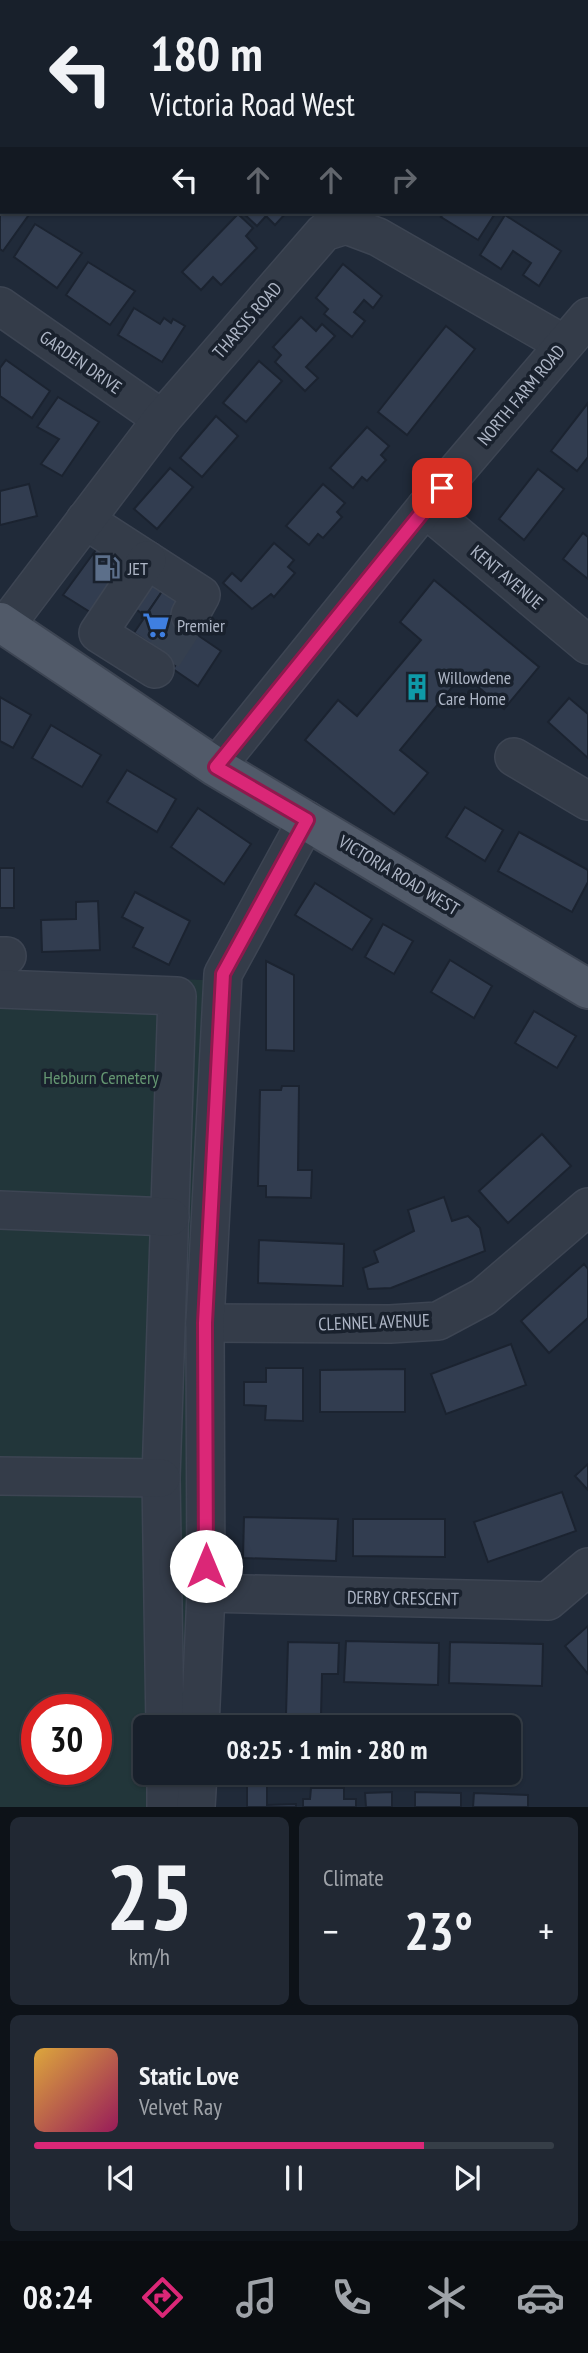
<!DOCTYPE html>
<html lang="en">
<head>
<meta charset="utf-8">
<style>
	:root { --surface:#18202b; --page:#212833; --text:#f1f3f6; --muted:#9fa3a9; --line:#363e47; --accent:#db2777 }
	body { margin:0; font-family:"PT Sans Narrow",sans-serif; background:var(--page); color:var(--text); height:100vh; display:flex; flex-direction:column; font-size:26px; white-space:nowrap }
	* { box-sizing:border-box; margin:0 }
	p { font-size:23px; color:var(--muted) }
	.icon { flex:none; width:38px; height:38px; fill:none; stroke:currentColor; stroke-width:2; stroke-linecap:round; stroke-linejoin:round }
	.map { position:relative; height:1807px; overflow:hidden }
	.side { display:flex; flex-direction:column; gap:10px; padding:10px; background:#0d1218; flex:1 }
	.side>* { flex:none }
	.top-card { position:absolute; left:0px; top:0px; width:588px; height:214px; box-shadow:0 2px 5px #0004,0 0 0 2px var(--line); background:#18202b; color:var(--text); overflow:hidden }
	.speed { position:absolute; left:21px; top:1694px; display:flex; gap:14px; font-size:35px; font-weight:700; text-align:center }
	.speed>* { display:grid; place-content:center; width:91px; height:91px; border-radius:50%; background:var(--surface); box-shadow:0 2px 5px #0004,0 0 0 2px var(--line); line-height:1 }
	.speed .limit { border:10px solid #d22; background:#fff; color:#111 }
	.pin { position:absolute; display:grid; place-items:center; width:60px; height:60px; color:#fff; margin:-30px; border-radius:14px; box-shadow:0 4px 10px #0006 }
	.me { position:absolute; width:77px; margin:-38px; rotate:0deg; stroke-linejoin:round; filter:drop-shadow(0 0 5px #0008) }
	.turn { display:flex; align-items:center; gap:24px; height:147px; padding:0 35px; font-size:32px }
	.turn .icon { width:91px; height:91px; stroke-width:2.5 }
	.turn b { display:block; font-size:49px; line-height:60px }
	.lanes { display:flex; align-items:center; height:66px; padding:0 35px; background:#0003; justify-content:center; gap:35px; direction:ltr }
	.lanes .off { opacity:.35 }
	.big { font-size:52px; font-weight:800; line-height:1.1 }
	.side .card { flex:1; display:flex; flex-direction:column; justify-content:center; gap:10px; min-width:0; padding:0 24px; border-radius:10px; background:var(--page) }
	.side .dial { align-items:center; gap:0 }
	.dial b { font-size:91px; line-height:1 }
	.song { display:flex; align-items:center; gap:21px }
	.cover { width:84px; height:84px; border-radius:10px; background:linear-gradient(135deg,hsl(40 70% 55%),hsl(330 70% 35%)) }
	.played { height:7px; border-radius:4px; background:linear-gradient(90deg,var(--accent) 75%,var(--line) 75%) }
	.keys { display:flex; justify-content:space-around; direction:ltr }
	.heat { display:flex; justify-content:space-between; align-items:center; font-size:38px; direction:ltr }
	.side .tiles { flex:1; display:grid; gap:10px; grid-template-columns:1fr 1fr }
	.card:last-child { grid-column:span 2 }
	.trip { position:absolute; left:133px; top:1715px; width:388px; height:70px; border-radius:10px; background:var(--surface); box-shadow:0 2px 5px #0004,0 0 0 2px var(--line); font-weight:800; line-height:70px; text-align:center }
	.menu { display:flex; height:112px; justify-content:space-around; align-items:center; background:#0a0d11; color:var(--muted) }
	.menu .icon { width:49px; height:49px }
	.menu .on { color:var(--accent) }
	.menu b { font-size:32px; color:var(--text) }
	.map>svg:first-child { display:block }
	.green { fill:#22363a; fill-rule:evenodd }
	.building { fill:#323d50; stroke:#1b2330; stroke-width:2 }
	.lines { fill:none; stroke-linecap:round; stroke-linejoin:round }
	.minor-tunnel { stroke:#353f4e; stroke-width:37; stroke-dasharray:37 18; stroke-linecap:butt }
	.minor-casing { stroke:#3d4553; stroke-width:40 }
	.major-casing { stroke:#3d4553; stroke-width:42 }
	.minor { stroke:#343c49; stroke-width:37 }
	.major { stroke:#515a69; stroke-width:38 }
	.route-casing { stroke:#8e194d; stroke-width:18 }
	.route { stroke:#db2777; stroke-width:12 }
	.labels { text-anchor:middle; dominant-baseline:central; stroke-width:7; stroke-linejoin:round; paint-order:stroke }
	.street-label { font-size:18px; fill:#aeb6c6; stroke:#19212d }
	.poi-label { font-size:18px; fill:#aeb6c6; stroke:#19212d; text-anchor:start }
	.park-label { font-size:18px; fill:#659772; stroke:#19212d }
</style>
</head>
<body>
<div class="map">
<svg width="588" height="1807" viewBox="0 0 588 1807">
	<rect width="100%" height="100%" fill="#202a39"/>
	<path class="green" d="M0 972 203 980 187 1727H145V1773H186L185 1807H0ZM37 1710H96V1769H37Z"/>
	<g class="building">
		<polygon points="43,0 84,0 84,2"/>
		<polygon points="105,0 134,0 133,2"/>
		<polygon points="205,0 233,0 234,2 206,2"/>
		<polygon points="355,0 408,0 409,2 356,2"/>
		<polygon points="586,144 588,146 586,180"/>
		<polygon points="0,199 2,212 21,212 28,216 3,251 0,249"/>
		<polygon points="242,212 287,212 275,225 266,216 257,226"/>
		<polygon points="445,212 496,212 478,240 441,217"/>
		<polygon points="238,214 253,228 246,236 257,248 221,285 213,277 201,290 182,272"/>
		<polygon points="505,215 561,251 539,286 523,275 531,263 513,251 501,269 480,255"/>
		<polygon points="35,224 82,253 57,288 14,257"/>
		<polygon points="88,262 135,291 110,325 66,295"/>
		<polygon points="343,264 382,296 373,308 364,300 354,312 365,321 352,337 324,314 328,309 316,298"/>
		<polygon points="134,308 160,324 164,318 171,323 173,319 185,326 162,362 118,335"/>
		<polygon points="301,317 316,331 322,324 335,336 306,367 318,378 305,391 275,362 281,355 273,347"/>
		<polygon points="446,326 475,349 407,435 378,412"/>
		<polygon points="6,360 50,391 32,418 0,396 0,368"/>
		<polygon points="259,361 282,381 246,422 223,403"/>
		<polygon points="58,397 99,422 62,476 41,464 59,439 37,427"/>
		<polygon points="588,403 588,457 577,471 551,451"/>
		<polygon points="216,416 238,436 202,477 180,458"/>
		<polygon points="367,427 389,446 381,455 386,460 367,481 362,477 353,488 330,468"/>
		<polygon points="170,468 193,487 157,529 134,509"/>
		<polygon points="538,469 564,489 524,540 499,519"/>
		<polygon points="29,484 37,516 0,525 0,491"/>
		<polygon points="323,484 345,503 337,512 342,517 323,538 318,534 309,545 286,526"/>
		<polygon points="583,533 588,537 588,579 563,559"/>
		<polygon points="274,543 294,560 288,567 295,573 274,597 271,594 252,609 223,583 232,573 241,581"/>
		<polygon points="98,547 163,590 145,616 133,607 117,629 63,595"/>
		<polygon points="434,580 539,667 504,709 463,674 400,750 428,773 394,814 305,740 338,700 357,716 421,640 400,622"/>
		<polygon points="163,590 186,603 157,648 134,633"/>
		<polygon points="180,613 195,623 173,658 157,648"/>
		<polygon points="196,634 221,651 198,686 173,669"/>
		<polygon points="0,697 31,715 13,748 0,741"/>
		<polygon points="569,698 588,714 588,758 548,722"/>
		<polygon points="51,725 101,755 82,787 32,758"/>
		<polygon points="127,770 176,799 157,832 107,802"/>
		<polygon points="465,807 503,830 485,861 446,837"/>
		<polygon points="198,808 251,844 224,884 171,847"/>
		<polygon points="519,832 588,870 588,882 572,912 498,871"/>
		<rect x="0" y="868" width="14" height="40"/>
		<polygon points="315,883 372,919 352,950 295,915"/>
		<polygon points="135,892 190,921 169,965 133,947 143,928 122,917"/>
		<polygon points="98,901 100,950 42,952 41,920 76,919 76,902"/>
		<polygon points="383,924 413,941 394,974 365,957"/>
		<polygon points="450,960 492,986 474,1018 431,992"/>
		<polygon points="266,961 294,975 294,1051 266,1050"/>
		<polygon points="534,1011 576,1036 557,1068 515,1043"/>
		<polygon points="282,1086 299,1086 298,1170 312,1170 311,1198 266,1197 266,1186 258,1186 260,1090 281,1090"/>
		<polygon points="542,1134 571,1166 508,1223 479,1191"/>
		<polygon points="444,1197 452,1221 468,1216 480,1228 485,1251 391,1288 368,1289 363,1268 378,1262 374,1251 414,1231 408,1210"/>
		<polygon points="259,1240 344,1244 343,1286 258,1283"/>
		<polygon points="584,1264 588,1269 588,1318 549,1353 521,1321"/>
		<polygon points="511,1344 526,1385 446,1414 431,1374"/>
		<polygon points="266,1368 303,1368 303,1421 265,1420 266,1406 244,1405 244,1382 266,1382"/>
		<polygon points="405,1369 405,1412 320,1412 320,1370"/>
		<polygon points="588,1464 588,1490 575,1476"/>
		<polygon points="562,1492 576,1531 488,1562 474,1522"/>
		<polygon points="244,1517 338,1519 336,1561 243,1558"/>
		<polygon points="353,1519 445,1519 445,1557 353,1556"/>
		<polygon points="588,1626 588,1674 565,1646"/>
		<polygon points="346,1641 439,1643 438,1685 344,1682"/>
		<polygon points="288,1642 339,1643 338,1674 322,1674 321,1716 286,1715"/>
		<polygon points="450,1642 543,1644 542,1686 449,1683"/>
		<polygon points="247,1784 267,1784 267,1805 296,1804 296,1807 247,1807"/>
		<polygon points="311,1788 344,1788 344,1799 356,1799 356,1807 303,1807 303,1799 310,1799"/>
		<polygon points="392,1792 392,1807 366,1807 365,1793"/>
		<polygon points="415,1792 461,1793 461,1807 415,1807"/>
		<polygon points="474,1793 528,1795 528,1807 473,1807"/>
	</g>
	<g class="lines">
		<polyline class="minor-tunnel" points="163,657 190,615"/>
		<defs>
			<g id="minor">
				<polyline points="483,0 486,2"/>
				<polyline points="586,6 588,4"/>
				<polyline points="0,16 2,17"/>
				<polyline points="0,306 162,419"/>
				<polyline points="425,508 588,645"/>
				<polyline points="85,520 201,595 190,615"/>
				<polyline points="147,560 98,633 155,669"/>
				<polyline points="6,625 162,419 324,232 346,225 378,237 564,344"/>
				<polyline points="514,757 588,801"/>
				<polyline points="216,767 425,508 588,317"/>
				<polyline points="0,956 7,956"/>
				<polyline points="0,989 177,996 161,1478 165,1727"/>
				<polyline points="0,1210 170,1217"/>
				<polyline points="205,1323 390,1324 438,1321 483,1297 588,1207"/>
				<polyline points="0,1476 161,1478"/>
				<polyline points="206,1593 548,1601 588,1567"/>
				<polyline points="200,1727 206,1593 205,1323 223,974 307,820"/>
				<polyline points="166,1773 166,1807"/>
				<polyline points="196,1807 198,1773"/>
			</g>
			<polyline id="major" points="0,622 216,767 588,989"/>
		</defs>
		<use href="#minor" class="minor-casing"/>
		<use href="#major" class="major-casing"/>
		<use href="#minor" class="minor"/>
		<use href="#major" class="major"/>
	</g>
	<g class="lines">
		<defs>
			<polyline id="route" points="206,1566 205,1323 223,974 307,820 216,767 442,488"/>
		</defs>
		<use href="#route" class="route-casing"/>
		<use href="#route" class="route"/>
	</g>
	<defs>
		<symbol id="fuel-bare" viewBox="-9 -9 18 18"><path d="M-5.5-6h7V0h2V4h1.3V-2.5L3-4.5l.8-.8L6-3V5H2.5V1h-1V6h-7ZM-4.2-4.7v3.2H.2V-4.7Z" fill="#5c6f8a" stroke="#19212d" stroke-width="2.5" paint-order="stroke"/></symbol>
		<symbol id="supermarket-bare" viewBox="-9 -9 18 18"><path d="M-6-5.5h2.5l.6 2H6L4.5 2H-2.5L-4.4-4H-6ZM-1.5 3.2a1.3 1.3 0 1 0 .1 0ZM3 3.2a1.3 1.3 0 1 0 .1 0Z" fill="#3f7fe0" stroke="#19212d" stroke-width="2.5" paint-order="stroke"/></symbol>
		<symbol id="building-bare" viewBox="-9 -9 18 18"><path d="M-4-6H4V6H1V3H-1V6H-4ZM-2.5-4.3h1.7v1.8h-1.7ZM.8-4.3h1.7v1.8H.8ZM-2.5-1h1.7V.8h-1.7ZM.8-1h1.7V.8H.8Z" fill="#0f9aa8" stroke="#19212d" stroke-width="2.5" paint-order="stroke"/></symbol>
	</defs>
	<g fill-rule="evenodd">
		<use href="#fuel-bare" x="88" y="549" width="38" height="38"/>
		<use href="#supermarket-bare" x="137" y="606" width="38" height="38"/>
		<use href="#building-bare" x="398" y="668" width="38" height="38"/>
	</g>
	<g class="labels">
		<g class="street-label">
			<text transform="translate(247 320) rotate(-49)">THARSIS ROAD</text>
			<text transform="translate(81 362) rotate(35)">GARDEN DRIVE</text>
			<text transform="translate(521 395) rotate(-50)">NORTH FARM ROAD</text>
			<text transform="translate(507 577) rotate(40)">KENT AVENUE</text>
			<text transform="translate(399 875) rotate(31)">VICTORIA ROAD WEST</text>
			<text transform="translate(374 1322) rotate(-2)">CLENNEL AVENUE</text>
			<text transform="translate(403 1598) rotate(1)">DERBY CRESCENT</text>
		</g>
		<g class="poi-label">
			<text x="128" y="568">JET</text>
			<text x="177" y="625">Premier</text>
			<text x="438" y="677">Willowdene<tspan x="438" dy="21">Care Home</tspan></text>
		</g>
		<g class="park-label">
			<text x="101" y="1077">Hebburn Cemetery</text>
		</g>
	</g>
</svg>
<div class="speed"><div class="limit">30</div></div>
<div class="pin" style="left:442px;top:488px;background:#d93025"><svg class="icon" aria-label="arrive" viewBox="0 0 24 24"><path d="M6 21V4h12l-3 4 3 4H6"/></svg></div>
<svg class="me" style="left:206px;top:1566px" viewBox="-20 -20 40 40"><circle r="19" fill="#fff"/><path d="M0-13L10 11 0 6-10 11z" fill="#db2777"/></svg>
<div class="trip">08:25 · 1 min · 280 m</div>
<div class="top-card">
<div class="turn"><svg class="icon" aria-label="left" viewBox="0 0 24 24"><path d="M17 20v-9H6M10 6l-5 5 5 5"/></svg><div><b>180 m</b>Victoria Road West</div></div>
<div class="lanes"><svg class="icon" aria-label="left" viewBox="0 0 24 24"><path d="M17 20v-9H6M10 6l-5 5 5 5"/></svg><svg class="icon off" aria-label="ahead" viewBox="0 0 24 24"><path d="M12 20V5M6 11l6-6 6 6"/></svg><svg class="icon off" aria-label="ahead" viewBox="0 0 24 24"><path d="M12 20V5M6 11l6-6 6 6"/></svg><svg class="icon off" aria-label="right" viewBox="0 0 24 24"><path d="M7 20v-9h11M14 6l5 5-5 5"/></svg></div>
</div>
</div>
<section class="side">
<div class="tiles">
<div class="card dial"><b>25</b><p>km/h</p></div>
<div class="card"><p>Climate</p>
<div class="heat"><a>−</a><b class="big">23°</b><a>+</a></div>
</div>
<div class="card">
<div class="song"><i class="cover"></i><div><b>Static Love</b><p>Velvet Ray</p></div></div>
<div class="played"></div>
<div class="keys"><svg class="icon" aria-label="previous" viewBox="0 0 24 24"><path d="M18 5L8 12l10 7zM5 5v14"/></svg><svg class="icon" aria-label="pause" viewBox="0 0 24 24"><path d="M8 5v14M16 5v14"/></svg><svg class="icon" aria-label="next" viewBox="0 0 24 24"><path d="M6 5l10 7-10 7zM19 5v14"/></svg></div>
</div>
</div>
</section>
<nav class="menu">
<b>08:24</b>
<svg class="icon on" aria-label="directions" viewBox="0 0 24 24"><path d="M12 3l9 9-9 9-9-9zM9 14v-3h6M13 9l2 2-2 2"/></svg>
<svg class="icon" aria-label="music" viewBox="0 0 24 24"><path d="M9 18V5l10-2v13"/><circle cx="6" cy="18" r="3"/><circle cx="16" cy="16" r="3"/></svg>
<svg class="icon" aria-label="phone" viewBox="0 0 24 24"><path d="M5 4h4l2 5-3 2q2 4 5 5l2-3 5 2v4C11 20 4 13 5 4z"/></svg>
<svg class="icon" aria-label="climate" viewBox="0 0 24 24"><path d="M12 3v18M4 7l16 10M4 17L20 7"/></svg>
<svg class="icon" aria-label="car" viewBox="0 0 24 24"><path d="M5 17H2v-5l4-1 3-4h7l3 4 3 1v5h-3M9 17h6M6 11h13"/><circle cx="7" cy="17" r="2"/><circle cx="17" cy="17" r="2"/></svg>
</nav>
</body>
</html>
